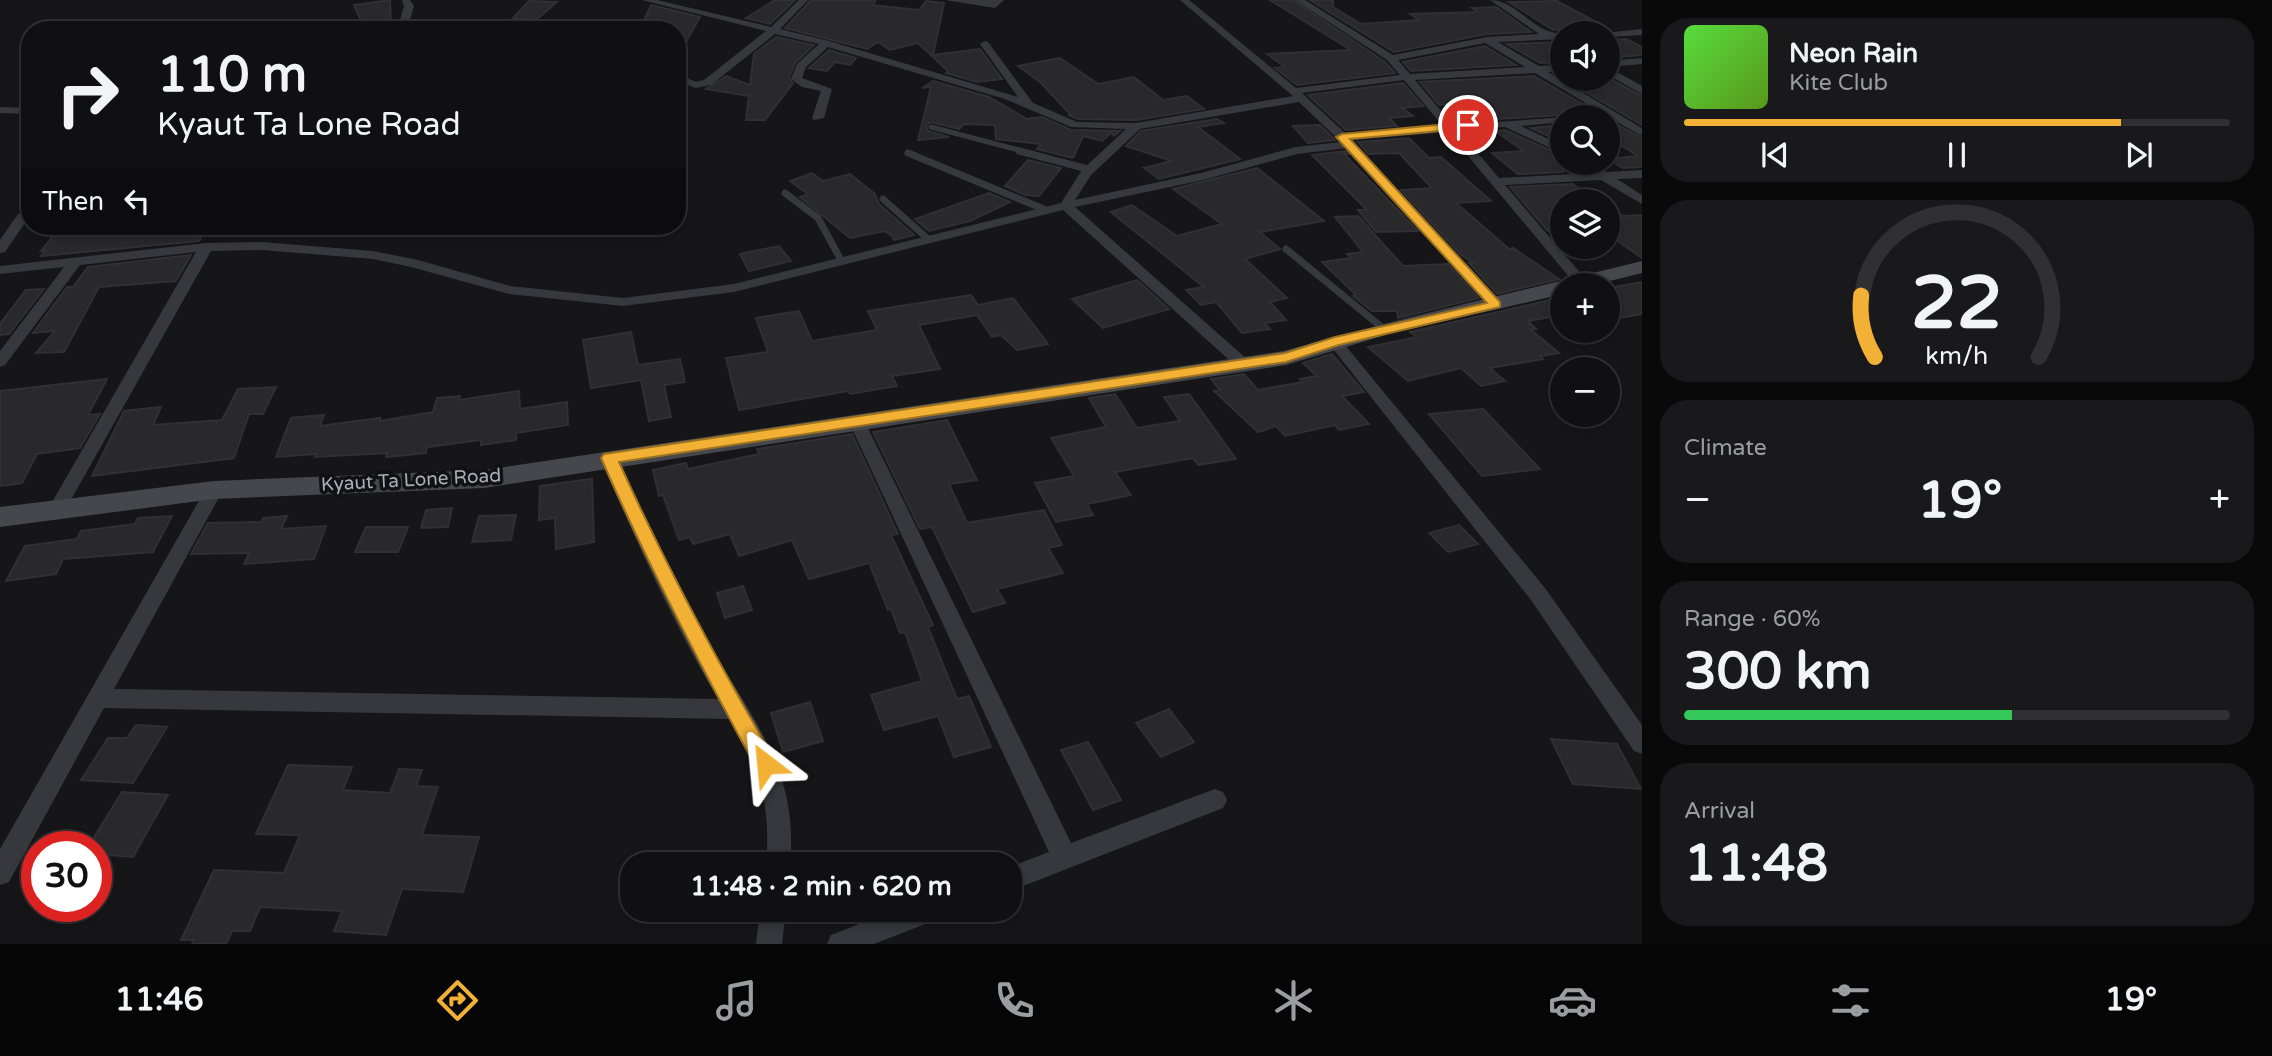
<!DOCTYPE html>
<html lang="en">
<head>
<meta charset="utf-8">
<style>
	:root { --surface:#101012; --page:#19191b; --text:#f1f3f6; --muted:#9c9d9f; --line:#303032; --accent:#f2b134 }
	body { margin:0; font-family:"Varela Round",sans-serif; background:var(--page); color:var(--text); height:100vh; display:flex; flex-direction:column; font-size:26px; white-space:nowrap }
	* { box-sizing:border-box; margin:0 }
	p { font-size:23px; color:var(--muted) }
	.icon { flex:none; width:38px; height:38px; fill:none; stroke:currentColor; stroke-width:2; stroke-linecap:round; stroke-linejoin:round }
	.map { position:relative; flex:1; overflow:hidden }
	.details { display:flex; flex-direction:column; gap:18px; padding:18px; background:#09090a; width:630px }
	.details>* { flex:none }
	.top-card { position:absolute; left:21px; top:21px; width:665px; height:214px; border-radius:28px; box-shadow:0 4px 10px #0003,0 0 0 2px var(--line); background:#101012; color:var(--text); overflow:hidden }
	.tools { position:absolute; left:1550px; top:21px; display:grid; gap:14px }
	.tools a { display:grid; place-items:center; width:70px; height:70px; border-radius:50%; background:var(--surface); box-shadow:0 4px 10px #0003,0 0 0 2px var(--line); font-size:35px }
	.speed { position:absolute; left:21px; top:831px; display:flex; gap:14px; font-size:35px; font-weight:700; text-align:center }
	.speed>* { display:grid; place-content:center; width:91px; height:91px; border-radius:50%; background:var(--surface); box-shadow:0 4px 10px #0003,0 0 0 2px var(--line); line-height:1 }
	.speed .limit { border:10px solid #d22; background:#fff; color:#111 }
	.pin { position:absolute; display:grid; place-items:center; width:60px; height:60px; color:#fff; margin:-30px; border:4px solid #fff; border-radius:50%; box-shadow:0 2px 7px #0007 }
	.me { position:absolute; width:77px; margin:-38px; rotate:331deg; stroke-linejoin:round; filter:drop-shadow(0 0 5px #0008) }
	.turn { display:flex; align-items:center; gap:24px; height:147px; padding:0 21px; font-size:32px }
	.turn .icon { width:91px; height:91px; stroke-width:2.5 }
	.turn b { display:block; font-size:49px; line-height:60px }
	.then { display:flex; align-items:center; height:66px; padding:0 21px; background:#0003; gap:14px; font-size:26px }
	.big { font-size:52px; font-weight:800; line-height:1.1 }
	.details .tile { flex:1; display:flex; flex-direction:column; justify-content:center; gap:10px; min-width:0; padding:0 24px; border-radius:28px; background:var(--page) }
	.details .dial { align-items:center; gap:0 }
	.dial svg { height:182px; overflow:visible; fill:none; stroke:var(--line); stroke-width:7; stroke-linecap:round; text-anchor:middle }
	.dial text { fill:var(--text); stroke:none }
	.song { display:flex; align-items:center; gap:21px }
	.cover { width:84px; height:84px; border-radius:10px; background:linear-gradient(135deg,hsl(110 70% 55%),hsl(90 70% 35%)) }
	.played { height:7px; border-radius:4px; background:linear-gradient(90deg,var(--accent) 80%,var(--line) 80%) }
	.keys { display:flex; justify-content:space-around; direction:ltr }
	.heat { display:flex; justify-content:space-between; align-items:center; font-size:38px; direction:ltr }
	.charge { height:10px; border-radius:5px; background:linear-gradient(90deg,#34c759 60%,var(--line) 0) }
	.trip { position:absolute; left:620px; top:852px; width:402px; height:70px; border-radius:28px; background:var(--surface); box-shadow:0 4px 10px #0003,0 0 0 2px var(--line); font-weight:800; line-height:70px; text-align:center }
	.tab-bar { display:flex; height:112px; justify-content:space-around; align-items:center; background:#060607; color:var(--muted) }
	.tab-bar .icon { width:49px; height:49px }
	.tab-bar .current { color:var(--accent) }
	.tab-bar b { font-size:32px; color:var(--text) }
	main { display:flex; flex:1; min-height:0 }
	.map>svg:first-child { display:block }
	.building { fill:#29292c; stroke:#303034; stroke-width:2 }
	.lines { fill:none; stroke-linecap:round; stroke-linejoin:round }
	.lane-far1 { stroke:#37383d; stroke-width:5 }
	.lane { stroke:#37383d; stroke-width:7 }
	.street { fill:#37383d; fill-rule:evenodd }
	.secondary { fill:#45474d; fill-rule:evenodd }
	.route { fill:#f2b134; stroke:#9d7322; stroke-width:2 }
	.labels { text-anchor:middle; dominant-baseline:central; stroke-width:7; stroke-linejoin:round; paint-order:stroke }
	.street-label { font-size:19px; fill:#a8adb8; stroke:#111113 }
</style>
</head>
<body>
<main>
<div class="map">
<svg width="1642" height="944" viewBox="0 0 1642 944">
	<rect width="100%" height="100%" fill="#161618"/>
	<g class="building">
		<polygon points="390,0 391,22 363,26 354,5"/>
		<polygon points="775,0 795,0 770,24 746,18"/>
		<polygon points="811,0 876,0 872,5 919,10 926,1 944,3 933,55 980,49 1002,79 977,82 946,73 948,71 918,43 890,50 878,42 867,49 785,28"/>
		<polygon points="1270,0 1293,0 1385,62 1395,73 1297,85 1275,68 1285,67 1267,54 1351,50"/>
		<polygon points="1310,0 1333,0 1333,7 1361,24 1419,20 1410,14 1478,12 1472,8 1496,7 1531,32 1487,34 1394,52"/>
		<polygon points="529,1 557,2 536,20 513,18"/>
		<polygon points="1557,1 1605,27 1553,30 1509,2"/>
		<polygon points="651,5 700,17 677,58 677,30 640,30"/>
		<polygon points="776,37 814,45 795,63 789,78 793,83 765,120 746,120 749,96 706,89 726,76 750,85 754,54"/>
		<polygon points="1626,39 1642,47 1642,55 1608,58 1608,40"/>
		<polygon points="1563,42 1563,62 1540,63 1507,44"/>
		<polygon points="1485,46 1516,65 1411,71 1403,62"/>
		<polygon points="829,50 856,58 850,65 835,62 827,71 809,68"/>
		<polygon points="1060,58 1098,84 1134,77 1163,100 1187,96 1204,109 1136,120 1078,119 1068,115 1071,115 1040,82 1018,66"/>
		<polygon points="1534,76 1593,110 1582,112 1575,117 1563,109 1562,115 1480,120 1456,103 1439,105 1420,82"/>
		<polygon points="1608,78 1642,96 1642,125 1564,79 1594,79 1608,89"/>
		<polygon points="933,81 989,97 1027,119 1042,117 1071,130 1120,131 1114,136 1111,133 1102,141 1083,136 1073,158 1037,149 1041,144 996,139 995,125 964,124 959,129 930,122 926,126 928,131 949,137 918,140 931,87 922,88"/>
		<polygon points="1403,83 1423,106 1402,108 1413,116 1389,118 1397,126 1346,130 1308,95"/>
		<polygon points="1217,119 1224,123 1198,127 1240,159 1159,179 1144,168 1172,161 1126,146 1141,131"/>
		<polygon points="1608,120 1642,138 1642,167 1623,168 1608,159 1638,156 1608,137"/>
		<polygon points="1320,125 1335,140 1308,143 1293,126"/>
		<polygon points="1563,125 1563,143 1531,128"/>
		<polygon points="1505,130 1563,156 1563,172 1518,174 1492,153 1524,151 1495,131"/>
		<polygon points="1409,138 1429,158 1441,157 1491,201 1456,203 1509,249 1513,248 1559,279 1497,294 1469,263 1473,263 1460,254 1401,190 1432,188 1399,153 1368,154 1358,142"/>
		<polygon points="1346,151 1349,154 1344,154 1418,231 1376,232 1358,210 1367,210 1312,155"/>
		<polygon points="1028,160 1061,168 1039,196 1025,195 1005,186"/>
		<polygon points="1257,168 1324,221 1260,232 1280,249 1245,259 1287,298 1270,302 1286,320 1264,323 1270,329 1242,333 1216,302 1201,305 1186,290 1204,287 1111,212 1132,205 1177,236 1222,224 1173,189"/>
		<polygon points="812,173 823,181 850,174 875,194 879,204 914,235 894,240 892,236 885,231 850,238 800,197 808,194 790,181"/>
		<polygon points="1573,184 1595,201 1563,200 1563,229 1548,231 1510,187"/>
		<polygon points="989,193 1010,202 970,221 929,231 915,219"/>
		<polygon points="1608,205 1623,216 1642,215 1642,258 1608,234"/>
		<polygon points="1358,216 1403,266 1448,264 1479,298 1398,318 1397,311 1372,311 1353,296 1356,295 1322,262 1352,258 1347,254 1363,252 1335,217"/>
		<polygon points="61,226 156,226 207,227 199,241 41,256 45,250 41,251"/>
		<polygon points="779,246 791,261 749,271 740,254"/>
		<polygon points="191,255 176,281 99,287 64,352 36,353 55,331 33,333 67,287 73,287 88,267"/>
		<polygon points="1137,280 1169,309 1103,328 1072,299"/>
		<polygon points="1642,282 1642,314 1608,320 1608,288"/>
		<polygon points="44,289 9,334 0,335 0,324 26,290"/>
		<polygon points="971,295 978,305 1013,298 1048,344 1017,350 1001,335 992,337 977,315 919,325 940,369 892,376 897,386 850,394 848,391 739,410 726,358 768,352 756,318 799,311 812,341 877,330 868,311"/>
		<polygon points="1563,297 1563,315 1528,321 1536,329 1530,329 1559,353 1540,356 1543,359 1490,368 1505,381 1481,386 1461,368 1408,381 1368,347 1417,337 1410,332"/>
		<polygon points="631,332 638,365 680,359 685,382 664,385 671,417 649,421 641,380 591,388 583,340"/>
		<polygon points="1332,354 1364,392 1342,396 1369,424 1339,430 1335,425 1285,436 1276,426 1258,432 1214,391 1220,390 1211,379 1244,374 1258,390 1303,382 1300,379 1317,376 1303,363"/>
		<polygon points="107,379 88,415 100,414 80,448 37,454 22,483 0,486 0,391"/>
		<polygon points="276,387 263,414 249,414 234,458 92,476 124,411 161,407 153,425 222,420 238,389"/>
		<polygon points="519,391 520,409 567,402 568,425 516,433 516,440 481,445 481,440 427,447 426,453 386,457 387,453 315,457 316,454 276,457 291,418 324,415 320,426 380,418 380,421 433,412 437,398 460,396 459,400"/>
		<polygon points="1115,394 1137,428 1180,421 1164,397 1189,394 1236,459 1198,465 1193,458 1115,472 1131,495 1087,504 1093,515 1056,522 1035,483 1074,476 1051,438 1106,427 1089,398"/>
		<polygon points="1483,409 1540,469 1482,476 1429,414"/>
		<polygon points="947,420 977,480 949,484 967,523 1044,510 1062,545 1048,548 1063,573 997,589 1005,603 973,612 932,527 920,529 873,432"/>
		<polygon points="852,434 898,534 891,535 933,625 928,627 957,699 969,696 991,747 954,757 938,716 884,730 871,695 922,681 905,632 900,633 891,609 888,610 869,563 809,579 792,540 739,556 730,534 693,544 690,537 679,540 663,495 659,496 653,470 686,463 688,469 759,454 757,449"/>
		<polygon points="592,479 594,542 556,549 555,518 539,520 540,486"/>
		<polygon points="452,508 448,527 421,528 426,510"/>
		<polygon points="516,515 511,540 472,542 479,516"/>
		<polygon points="172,516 153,552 63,559 56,574 6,581 25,546 77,539 81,531 135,524 138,518"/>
		<polygon points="287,516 281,529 326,526 314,559 244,564 249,553 191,554 208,523 262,522 263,518"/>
		<polygon points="1459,525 1478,544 1448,552 1429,533"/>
		<polygon points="366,527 408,527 398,552 355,552"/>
		<polygon points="743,586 752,610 725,618 717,593"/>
		<polygon points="810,702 823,741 783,752 771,713"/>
		<polygon points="1169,709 1194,742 1161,757 1136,723"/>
		<polygon points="136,725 167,727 133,783 81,780 108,738 127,738"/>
		<polygon points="1551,739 1617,744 1641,789 1573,784"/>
		<polygon points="1088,742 1121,800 1093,810 1061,750"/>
		<polygon points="288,765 352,767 343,790 390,793 399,769 422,770 416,786 438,787 422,835 479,837 463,892 402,889 386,935 334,931 342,911 260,907 250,931 232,931 226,944 192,944 194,940 181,940 214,870 284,873 300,835 256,834"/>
		<polygon points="122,792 168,795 133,857 96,854 96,847 88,847"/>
	</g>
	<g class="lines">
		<polyline class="lane-far1" points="931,127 1026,152"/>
		<g class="lane">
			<polyline points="1019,151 1088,169"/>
			<polyline points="908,153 1046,210"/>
			<polyline points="785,193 818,218 841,260"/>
			<polyline points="883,199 928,239"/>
			<polyline points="1286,249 1384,329"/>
		</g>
		<g class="street">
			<polygon points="402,0 410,0 414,6 407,30 397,30 404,6"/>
			<path d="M642 0H657L771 27 799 0H808L780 29 829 41 1018 97 980 44 985 41 988 42 1033 103 1077 122 1136 123 1293 96 1180 0H1189L1296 88 1400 75 1387 60 1295 0H1305L1393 55 1487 37 1539 34 1490 0C1518 0 1534 35 1563 33H1564L1563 39 1498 42 1539 66 1563 65V71L1548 72 1642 128V136L1608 117H1578L1583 114 1601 112 1535 73 1415 80 1453 125 1567 117H1563V122L1521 126 1563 146V154L1505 127 1459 131 1499 178 1590 173 1576 163H1590L1606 172 1642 170V178L1617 179 1642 195V204L1601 180 1505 185 1589 283 1576 285 1448 132 1352 140 1501 302 1503 305 1496 309 1491 308 1347 148 1297 154 1203 180 1075 207 1248 360 1251 364 1243 369 1238 368 1063 210 734 292 623 306 509 294 411 267 373 259 262 250 211 251 63 514H51L48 509 51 504 196 252 80 265 5 365 0 367V351L64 267 0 274V266L206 243 262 242 373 251 418 260 510 286 623 298 734 284 1061 203 1082 170 1126 129 1071 127 1005 99 828 47 806 67 802 78 832 89 824 118 814 120 812 118 821 91 802 87 791 79 797 64 819 44 775 34 711 85 695 88 677 80V73L696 82 704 80 766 31ZM1485 43 1525 67 1410 74 1398 60ZM1404 80 1442 125 1345 133 1302 93ZM1299 102 1341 142 1296 147 1201 173 1075 200 1091 175 1140 129Z"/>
			<polygon points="945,0 1004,0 995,8"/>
			<polygon points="502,27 520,30 497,30"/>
			<polygon points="1642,29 1642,35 1608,37 1608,33 1604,33"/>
			<polygon points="1642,58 1642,64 1608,67 1642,86 1642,94 1608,75 1608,61"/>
			<polygon points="0,107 30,108 30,114 0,113"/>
			<polygon points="23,213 29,217 5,252 0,253 0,240 18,214"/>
			<polygon points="1335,337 1340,339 1545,588 1642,725 1642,754 1634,751 1531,600 1330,345 1327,342 1330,339"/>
			<polygon points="857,416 865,422 1071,843 1215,789 1223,792 1227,800 1223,808 1010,891 1010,867 1049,852 849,422"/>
			<path d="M609 452 618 458C643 515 669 571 699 626 743 708 800 764 790 864H766C771 805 760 769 730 719L104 708 9 882 0 885V849L208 485H220L223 490 114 689 718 699C672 622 636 540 600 458Z"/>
			<polygon points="760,910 786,910 782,944 756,944"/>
			<polygon points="895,910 942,910 938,919 874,944 827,944 831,935"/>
		</g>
		<path class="secondary" d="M1642 261V273L1594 285H1563V294L1389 334 1286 365 484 488 214 499 0 527V507L214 481 484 470 1284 351C1403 317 1523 291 1642 261Z"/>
	</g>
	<path class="route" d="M1468 122 1472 123V128L1350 139 1500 302V307L1339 345 1286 362 619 462C665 564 717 661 773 757L776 764 773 771 766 774 758 771C702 669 648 565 601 458L604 454 1285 353 1335 337 1487 303 1336 137 1342 134Z"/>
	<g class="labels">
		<g class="street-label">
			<text transform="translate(411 480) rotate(-3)">Kyaut Ta Lone Road</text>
		</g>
	</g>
</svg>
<div class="tools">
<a><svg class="icon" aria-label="sound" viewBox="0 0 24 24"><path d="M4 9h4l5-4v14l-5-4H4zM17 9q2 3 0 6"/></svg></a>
<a><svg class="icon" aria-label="search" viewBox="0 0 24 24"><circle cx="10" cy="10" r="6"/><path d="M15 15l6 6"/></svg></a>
<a><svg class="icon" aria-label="layers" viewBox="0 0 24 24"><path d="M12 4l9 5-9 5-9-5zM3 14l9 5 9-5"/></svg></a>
<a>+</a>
<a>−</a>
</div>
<div class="speed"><div class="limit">30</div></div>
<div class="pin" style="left:1468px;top:125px;background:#d93025"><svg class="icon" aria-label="arrive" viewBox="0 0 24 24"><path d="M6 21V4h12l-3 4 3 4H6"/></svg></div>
<svg class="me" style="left:766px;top:764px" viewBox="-20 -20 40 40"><path d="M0-17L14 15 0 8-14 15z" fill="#f2b134" stroke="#fff" stroke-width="4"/></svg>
<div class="trip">11:48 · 2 min · 620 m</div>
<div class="top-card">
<div class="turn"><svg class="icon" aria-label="right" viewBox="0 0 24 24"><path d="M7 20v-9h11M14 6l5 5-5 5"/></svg><div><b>110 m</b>Kyaut Ta Lone Road</div></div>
<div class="then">Then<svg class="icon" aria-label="left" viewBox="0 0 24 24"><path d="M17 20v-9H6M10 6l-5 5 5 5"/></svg></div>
</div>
</div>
<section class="details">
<div class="tile">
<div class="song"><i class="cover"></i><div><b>Neon Rain</b><p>Kite Club</p></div></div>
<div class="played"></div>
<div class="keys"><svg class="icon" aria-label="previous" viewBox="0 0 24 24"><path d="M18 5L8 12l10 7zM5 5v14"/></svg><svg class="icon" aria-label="pause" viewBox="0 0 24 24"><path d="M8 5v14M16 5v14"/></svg><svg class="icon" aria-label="next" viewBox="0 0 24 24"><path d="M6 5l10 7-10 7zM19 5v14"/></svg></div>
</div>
<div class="tile dial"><svg viewBox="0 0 100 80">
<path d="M14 69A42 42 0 1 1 86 69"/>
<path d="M14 69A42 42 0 0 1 8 42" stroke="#f2b134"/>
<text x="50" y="56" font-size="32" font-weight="700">22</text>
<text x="50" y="72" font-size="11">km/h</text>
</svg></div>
<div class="tile"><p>Climate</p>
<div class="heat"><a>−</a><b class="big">19°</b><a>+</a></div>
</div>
<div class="tile"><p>Range · 60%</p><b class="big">300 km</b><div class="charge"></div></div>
<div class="tile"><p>Arrival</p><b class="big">11:48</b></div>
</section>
</main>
<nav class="tab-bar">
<b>11:46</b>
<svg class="icon current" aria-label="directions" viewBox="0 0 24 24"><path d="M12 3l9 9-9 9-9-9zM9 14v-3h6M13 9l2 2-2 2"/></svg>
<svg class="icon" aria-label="music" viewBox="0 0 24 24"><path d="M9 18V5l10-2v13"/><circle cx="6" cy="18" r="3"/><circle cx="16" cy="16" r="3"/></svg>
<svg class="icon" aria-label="phone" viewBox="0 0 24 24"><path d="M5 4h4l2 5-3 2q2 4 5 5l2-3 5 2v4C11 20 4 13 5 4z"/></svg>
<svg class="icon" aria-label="climate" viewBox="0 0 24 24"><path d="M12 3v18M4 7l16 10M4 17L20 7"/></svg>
<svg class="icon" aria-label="car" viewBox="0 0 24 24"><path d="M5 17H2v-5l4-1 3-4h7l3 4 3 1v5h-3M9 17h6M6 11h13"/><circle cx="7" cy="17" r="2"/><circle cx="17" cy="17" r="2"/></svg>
<svg class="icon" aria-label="filters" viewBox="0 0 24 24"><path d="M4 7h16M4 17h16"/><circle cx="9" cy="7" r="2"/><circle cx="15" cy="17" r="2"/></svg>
<b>19°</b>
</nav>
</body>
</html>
